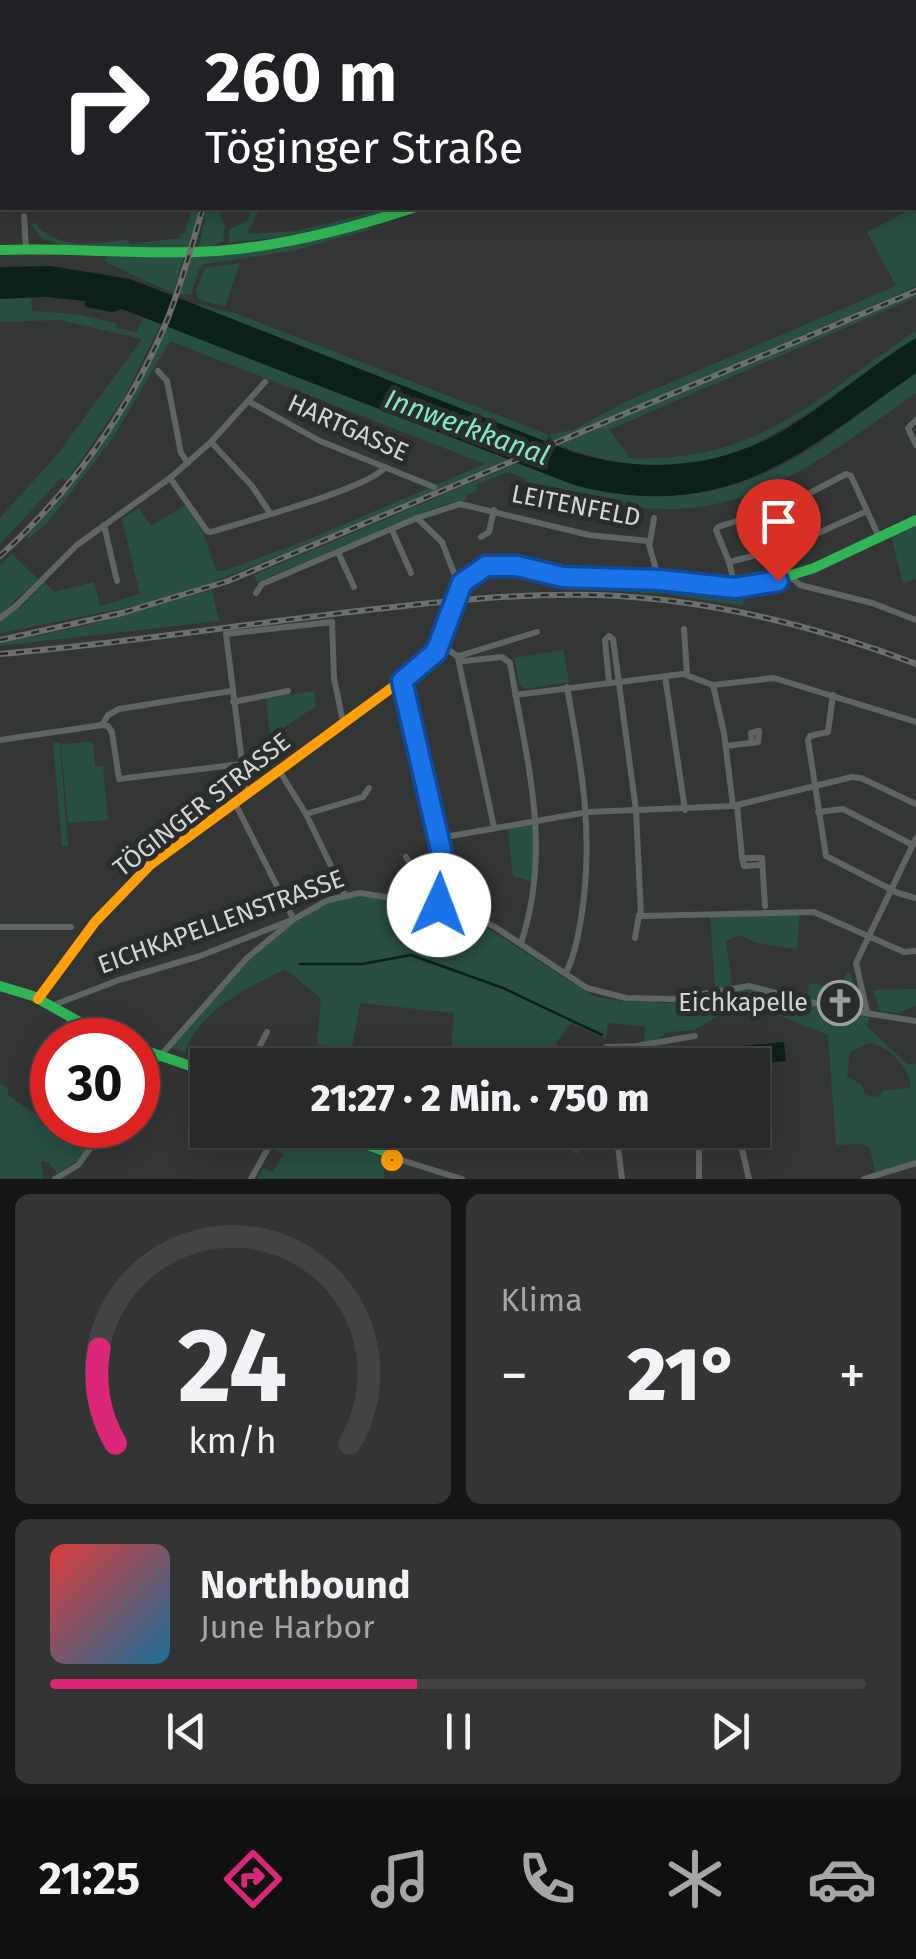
<!DOCTYPE html>
<html lang="de">
<head>
<meta charset="utf-8">
<style>
	:root { --surface:#272828; --page:#333434; --text:#f1f3f6; --muted:#a4a6a8; --line:#434445; --accent:#db2777 }
	body { margin:0; font-family:"Fira Sans",sans-serif; background:var(--page); color:var(--text); height:100vh; display:flex; flex-direction:column; font-size:38px; white-space:nowrap }
	* { box-sizing:border-box; margin:0 }
	p { font-size:32px; color:var(--muted) }
	.icon { flex:none; width:55px; height:55px; fill:none; stroke:currentColor; stroke-width:2; stroke-linecap:round; stroke-linejoin:round }
	.map { position:relative; height:1179px; overflow:hidden }
	.sheet { display:flex; flex-direction:column; gap:15px; padding:15px; background:#151616; flex:1 }
	.sheet>* { flex:none }
	.hud { position:absolute; left:0px; top:0px; width:918px; height:210px; box-shadow:0 5px 25px #0003,0 0 0 2px var(--line); background:#202124; color:#fff; overflow:hidden }
	.speed { position:absolute; left:30px; top:1018px; display:flex; gap:20px; font-size:50px; font-weight:700; text-align:center }
	.speed>* { display:grid; place-content:center; width:130px; height:130px; border-radius:50%; background:var(--surface); box-shadow:0 5px 25px #0003,0 0 0 2px var(--line); line-height:1 }
	.speed .limit { border:15px solid #d22; background:#fff; color:#111 }
	.pin { position:absolute; display:grid; place-items:center; width:85px; height:85px; color:#fff; margin:-102px -42px; border-radius:50% 50% 50% 0; rotate:-45deg; box-shadow:0 0 10px #0007 }
	.pin .icon { rotate:45deg }
	.me { position:absolute; width:110px; margin:-55px; rotate:2deg; stroke-linejoin:round; filter:drop-shadow(0 0 8px #0008) }
	.turn { display:flex; align-items:center; gap:35px; height:210px; padding:0 40px; font-size:45px }
	.turn .icon { width:130px; height:130px; stroke-width:2.5 }
	.turn b { display:block; font-size:70px; line-height:85px }
	.big { font-size:75px; font-weight:800; line-height:1.1 }
	.sheet .widget { flex:1; display:flex; flex-direction:column; justify-content:center; gap:15px; min-width:0; padding:0 35px; border-radius:15px; background:var(--page) }
	.sheet .dial { align-items:center; gap:0 }
	.dial svg { height:260px; overflow:visible; fill:none; stroke:var(--line); stroke-width:7; stroke-linecap:round; text-anchor:middle }
	.dial text { fill:var(--text); stroke:none }
	.song { display:flex; align-items:center; gap:30px }
	.cover { width:120px; height:120px; border-radius:15px; background:linear-gradient(135deg,hsl(0 70% 55%),hsl(200 70% 35%)) }
	.played { height:10px; border-radius:5px; background:linear-gradient(90deg,var(--accent) 45%,var(--line) 45%) }
	.keys { display:flex; justify-content:space-around; direction:ltr }
	.heat { display:flex; justify-content:space-between; align-items:center; font-size:55px; direction:ltr }
	.sheet .tiles { flex:1; display:grid; gap:15px; grid-template-columns:1fr 1fr }
	.widget:last-child { grid-column:span 2 }
	.trip { position:absolute; left:190px; top:1048px; width:580px; height:100px; border-radius:0px; background:var(--surface); box-shadow:0 5px 25px #0003,0 0 0 2px var(--line); font-weight:800; line-height:100px; text-align:center }
	.menu { display:flex; height:160px; justify-content:space-around; align-items:center; background:#101010; color:var(--muted) }
	.menu .icon { width:70px; height:70px }
	.menu .selected { color:var(--accent) }
	.menu b { font-size:45px; color:var(--text) }
	.map>svg:first-child { display:block }
	.green { fill:#294f43; fill-rule:evenodd }
	.water { fill:#0c201a }
	.lines { fill:none; stroke-linecap:round; stroke-linejoin:round }
	.stream { stroke:#0c201a; stroke-width:2.5 }
	.street { stroke:#5e6664; stroke-width:6 }
	.fast { stroke:#30b455; stroke-width:10 }
	.slow { stroke:#ff9f0a; stroke-width:10 }
	.rail-casing { stroke:#6b706e; stroke-width:6 }
	.rail { stroke:#292d2b; stroke-width:2.5; stroke-dasharray:8; stroke-linecap:butt }
	.route-casing { stroke:#114b97; stroke-width:25 }
	.route { stroke:#1a73e8; stroke-width:18 }
	.labels { text-anchor:middle; dominant-baseline:central; stroke-width:10; stroke-linejoin:round; paint-order:stroke }
	.street-label { font-size:25px; fill:#d4d6d5; stroke:#292d2b }
	.poi-label { font-size:25px; fill:#d4d6d5; stroke:#292d2b; text-anchor:end }
	.water-label { font-size:28px; font-style:italic; fill:#82e9c6; stroke:#292d2b }
</style>
</head>
<body>
<div class="map">
<svg width="916" height="1179" viewBox="0 0 916 1179">
	<rect width="100%" height="100%" fill="#343635"/>
	<g class="green">
		<polygon points="916,207 916,287 553,442 550,434 573,430 625,402 896,286 867,232"/>
		<path d="M192 208H201L189 249 61 245 41 238 31 224 39 223 37 226C62 251 97 244 128 239L130 244 180 238V234L185 233Z"/>
		<polygon points="207,208 218,208 225,226 223,241 212,247 199,247"/>
		<polygon points="251,208 260,208 248,232 250,234 296,231 391,208 405,208 306,234 229,243 229,230 248,220"/>
		<polygon points="367,227 371,229 293,251 204,264 199,270 191,294 180,295 191,255"/>
		<polygon points="109,255 184,256 173,293 107,263 105,259"/>
		<polygon points="240,263 225,307 198,299 196,290 205,268"/>
		<path d="M916 294V297L609 430 630 458C762 462 814 398 916 331V338C789 420 722 507 558 445Z"/>
		<polygon points="31,297 32,311 76,314 116,323 117,328 136,332 144,317 161,324 123,399 67,480 61,478 0,544 0,518 57,455 142,339 59,320 0,322 0,299"/>
		<polygon points="182,301 235,313 549,435 545,441"/>
		<path d="M167 326 509 459 344 530 210 583 134 606 0 633V621L21 607 45 582 54 592 94 582 100 606 140 594 122 519 139 508 151 526 185 505 203 533 216 571H224L307 540 485 464 170 341 113 438 48 522 28 539 27 535C84 474 135 404 167 326Z"/>
		<path d="M916 373V393C843 444 768 506 675 509 626 510 577 499 530 487L524 478 508 472 476 485 478 490 467 495 466 500 439 506 257 582 254 575 518 463C537 470 556 479 575 485 651 508 737 495 804 453 842 429 878 399 916 373Z"/>
		<polygon points="916,526 916,579 903,583 891,536"/>
		<polygon points="12,554 38,579 0,614 0,565"/>
		<polygon points="561,581 736,592 744,599 743,606 666,594 558,588"/>
		<polygon points="212,590 219,621 0,646 0,643 85,626"/>
		<polygon points="563,650 569,682 525,689 520,685 514,658"/>
		<polygon points="314,691 316,706 270,737 266,698"/>
		<polygon points="93,742 95,766 103,766 108,820 68,823 61,744"/>
		<polygon points="53,743 60,743 68,846 62,846"/>
		<polygon points="531,824 533,826 533,882 513,876 508,827"/>
		<path d="M359 896 404 902 479 923 593 996 620 1001 665 1003 748 989 768 992 828 1010 870 1015 867 1026 907 1064H916V1160L875 1173 870 1148 861 1144 836 1145 828 1035 743 1001 694 1030 665 1033 658 1040 644 1043 645 1026 608 1023 606 1039 571 1023 556 1043 560 1065H450L454 1013 360 1003 351 1052 317 1044 321 998 285 969C248 988 199 1010 185 1052L171 1047C205 1001 275 925 328 903 337 899 348 898 359 896ZM868 1043C888 1045 907 1065 911 1085L909 1088 884 1090 878 1097 865 1095 862 1085 847 1076 850 1052Z"/>
		<polygon points="800,911 797,949 757,943 739,935 726,941 732,985 715,989 710,913"/>
		<polygon points="847,972 851,974 858,1004 846,1005 845,1001 834,1002 832,998 825,1003 807,998 809,983 839,988"/>
		<polygon points="916,989 916,1006 897,1013 880,1011 873,990"/>
		<polygon points="0,1083 8,1088 8,1095 64,1134 74,1134 81,1125 103,1125 78,1160 57,1173 49,1163 41,1161 43,1179 0,1179"/>
		<polygon points="285,1130 299,1130 377,1154 384,1161 384,1179 257,1179 263,1168 273,1172 283,1154 275,1149"/>
		<polygon points="446,1130 585,1130 585,1138 579,1140 578,1154 552,1141 446,1134"/>
	</g>
	<g class="water">
		<path d="M51 266 130 279 570 451C646 476 729 468 797 422 838 396 874 363 916 338V373C798 455 729 524 574 485L122 309 112 312 85 307V301L46 297 0 299V267Z"/>
		<polygon points="784,1042 786,1061 742,1065 740,1046"/>
		<polygon points="732,1046 734,1065 697,1065 695,1049"/>
	</g>
	<g class="lines">
		<polyline class="stream" points="300,964 362,964 411,955 503,988 602,1035"/>
		<g class="street">
			<polyline points="132,0 142,2"/>
			<polyline points="465,0 467,2"/>
			<polyline points="159,2 160,0"/>
			<polyline points="239,2 239,0"/>
			<polyline points="0,17 2,18"/>
			<polyline points="915,66 916,66"/>
			<polyline points="0,90 2,91"/>
			<polyline points="915,102 916,104"/>
			<polyline points="915,176 916,176"/>
			<polyline points="0,187 2,187"/>
			<polyline points="24,216 26,248"/>
			<polyline points="158,371 167,381 181,453 188,463"/>
			<polyline points="248,401 265,382"/>
			<polyline points="916,420 908,428 916,445"/>
			<polyline points="211,442 252,486 270,513"/>
			<path d="M170 478 207 531 211 532C242 522 371 488 385 467"/>
			<polyline points="789,504 805,539"/>
			<polyline points="417,518 442,542 454,573 462,583"/>
			<polyline points="104,525 117,581"/>
			<polyline points="392,530 411,573"/>
			<polyline points="481,537 489,532 494,510"/>
			<polyline points="650,542 654,518"/>
			<polyline points="338,552 354,587"/>
			<polyline points="729,562 785,548 867,511"/>
			<polyline points="791,577 800,585 872,603 916,620"/>
			<polyline points="735,586 729,562 716,530 718,527 789,504 846,474 851,476 879,537"/>
			<polyline points="256,593 262,584 417,518 460,504 589,535 648,541 659,580"/>
			<polyline points="0,618 16,606 77,545 170,478 211,442 248,401 320,441 434,487"/>
			<polyline points="684,629 687,674"/>
			<path d="M440 644 464 661 502 657 510 663C526 759 553 847 521 943"/>
			<polyline points="459,656 537,632"/>
			<polyline points="458,658 494,827"/>
			<polyline points="665,676 685,810"/>
			<polyline points="402,681 441,850 439,905"/>
			<polyline points="609,682 605,640 609,636 613,639 636,810 641,916 814,912 904,952 916,951"/>
			<polyline points="713,685 724,733 733,806"/>
			<polyline points="515,695 683,674 713,685 774,678 916,722"/>
			<polyline points="833,695 828,732 810,736 808,740 826,856 898,893 916,898"/>
			<polyline points="233,702 288,691"/>
			<polyline points="102,725 108,726 112,732 119,779 241,764"/>
			<polyline points="102,725 108,715 119,709 231,691"/>
			<polyline points="0,740 102,725"/>
			<polyline points="726,746 758,742 759,731 751,733 752,743"/>
			<polyline points="280,772 306,814 345,895"/>
			<polyline points="246,794 226,634 332,622 334,678 343,722"/>
			<polyline points="236,805 293,918"/>
			<polyline points="737,805 742,858"/>
			<polyline points="818,812 843,809 913,845"/>
			<polyline points="306,814 363,797 369,788"/>
			<polyline points="439,838 588,812 733,806 852,777 861,778 916,804"/>
			<polyline points="406,857 411,865 408,899"/>
			<path d="M762 865 744 866 742 858H762C763 874 764 890 765 906"/>
			<polyline points="0,927 71,927"/>
			<polyline points="635,938 639,915"/>
			<path d="M566 973C576 953 580 928 583 905 593 826 581 765 567 687"/>
			<polyline points="51,1006 119,980 200,956 294,919 328,900 360,893 437,905 470,915 495,927 587,988 626,998 673,999 749,986 834,1008 916,1021"/>
			<polyline points="867,1012 856,963 916,838"/>
			<polyline points="61,1040 71,1019"/>
			<polyline points="52,1056 43,1075 45,1081 52,1084"/>
			<polyline points="250,1065 267,1032"/>
			<polyline points="606,1065 606,1047 636,1046 695,1036"/>
			<polyline points="138,1081 247,958 293,920"/>
			<polyline points="616,1130 622,1179"/>
			<polyline points="398,1159 462,1179"/>
			<polyline points="55,1179 78,1165 107,1125"/>
			<polyline points="251,1179 278,1130"/>
			<polyline points="699,1179 699,1148 736,1141 741,1145 749,1179"/>
			<polyline points="864,1179 916,1163"/>
		</g>
		<g class="fast">
			<polyline points="735,2 738,0"/>
			<path d="M0 250C72 247 145 256 217 251 284 246 349 229 413 208"/>
			<polyline points="458,591 475,572 486,567 517,567 563,577 749,588 814,568 916,520"/>
			<polyline points="0,986 33,996 112,1040"/>
			<polyline points="138,1048 208,1072"/>
			<polyline points="327,1130 392,1154"/>
		</g>
		<g class="slow">
			<polyline points="38,999 95,922 150,865 427,662 443,638 458,591"/>
			<circle cx="392" cy="1160" r="6"/>
		</g>
		<defs>
			<g id="rail">
				<polyline points="262,2 263,0"/>
				<path d="M0 556C69 494 129 411 165 325 181 287 191 247 203 208"/>
				<polyline points="0,640 122,613 228,581 916,291"/>
				<path d="M0 654C129 643 257 622 385 608 456 600 526 593 598 595 707 599 814 625 916 664"/>
			</g>
		</defs>
		<use href="#rail" class="rail-casing"/>
		<use href="#rail" class="rail"/>
	</g>
	<g class="lines">
		<defs>
			<polyline id="route" points="439,905 441,850 402,681 436,652 462,583 486,566 517,566 563,577 660,580 735,588 778,581"/>
		</defs>
		<use href="#route" class="route-casing"/>
		<use href="#route" class="route"/>
	</g>
	<defs>
		<symbol id="church-ring" viewBox="-11 -11 22 22"><circle r="9.5" fill="#292d2b" stroke="#9c9e9d" stroke-width="1.5"/><path d="M-1.2-6h2.4v3.5h3.3v2.4h-3.3V6h-2.4V-.1h-3.3v-2.4h3.3Z" fill="#9c9e9d"/></symbol>
	</defs>
	<g fill-rule="evenodd">
		<use href="#church-ring" x="815" y="978" width="50" height="50"/>
	</g>
	<g class="labels">
		<g class="street-label">
			<text transform="translate(348 428) rotate(24)">HARTGASSE</text>
			<text transform="translate(576 506) rotate(11)">LEITENFELD</text>
			<text transform="translate(202 805) rotate(-38)">TÖGINGER STRASSE</text>
			<text transform="translate(221 922) rotate(-20)">EICHKAPELLENSTRASSE</text>
		</g>
		<g class="poi-label">
			<text x="808" y="1003">Eichkapelle</text>
		</g>
		<g class="water-label">
			<text transform="translate(467 427) rotate(20)">Innwerkkanal</text>
		</g>
	</g>
</svg>
<div class="speed"><div class="limit">30</div></div>
<div class="pin" style="left:778px;top:581px;background:#d93025"><svg class="icon" aria-label="arrive" viewBox="0 0 24 24"><path d="M6 21V4h12l-3 4 3 4H6"/></svg></div>
<svg class="me" style="left:439px;top:905px" viewBox="-20 -20 40 40"><circle r="19" fill="#fff"/><path d="M0-13L10 11 0 6-10 11z" fill="#1a73e8"/></svg>
<div class="trip">21:27 · 2 Min. · 750 m</div>
<div class="hud">
<div class="turn"><svg class="icon" aria-label="right" viewBox="0 0 24 24"><path d="M7 20v-9h11M14 6l5 5-5 5"/></svg><div><b>260 m</b>Töginger Straße</div></div>
</div>
</div>
<section class="sheet">
<div class="tiles">
<div class="widget dial"><svg viewBox="0 0 100 80">
<path d="M14 69A42 42 0 1 1 86 69"/>
<path d="M14 69A42 42 0 0 1 9 40" stroke="#db2777"/>
<text x="50" y="56" font-size="32" font-weight="700">24</text>
<text x="50" y="72" font-size="11">km/h</text>
</svg></div>
<div class="widget"><p>Klima</p>
<div class="heat"><a>−</a><b class="big">21°</b><a>+</a></div>
</div>
<div class="widget">
<div class="song"><i class="cover"></i><div><b>Northbound</b><p>June Harbor</p></div></div>
<div class="played"></div>
<div class="keys"><svg class="icon" aria-label="previous" viewBox="0 0 24 24"><path d="M18 5L8 12l10 7zM5 5v14"/></svg><svg class="icon" aria-label="pause" viewBox="0 0 24 24"><path d="M8 5v14M16 5v14"/></svg><svg class="icon" aria-label="next" viewBox="0 0 24 24"><path d="M6 5l10 7-10 7zM19 5v14"/></svg></div>
</div>
</div>
</section>
<nav class="menu">
<b>21:25</b>
<svg class="icon selected" aria-label="directions" viewBox="0 0 24 24"><path d="M12 3l9 9-9 9-9-9zM9 14v-3h6M13 9l2 2-2 2"/></svg>
<svg class="icon" aria-label="music" viewBox="0 0 24 24"><path d="M9 18V5l10-2v13"/><circle cx="6" cy="18" r="3"/><circle cx="16" cy="16" r="3"/></svg>
<svg class="icon" aria-label="phone" viewBox="0 0 24 24"><path d="M5 4h4l2 5-3 2q2 4 5 5l2-3 5 2v4C11 20 4 13 5 4z"/></svg>
<svg class="icon" aria-label="climate" viewBox="0 0 24 24"><path d="M12 3v18M4 7l16 10M4 17L20 7"/></svg>
<svg class="icon" aria-label="car" viewBox="0 0 24 24"><path d="M5 17H2v-5l4-1 3-4h7l3 4 3 1v5h-3M9 17h6M6 11h13"/><circle cx="7" cy="17" r="2"/><circle cx="17" cy="17" r="2"/></svg>
</nav>
</body>
</html>
